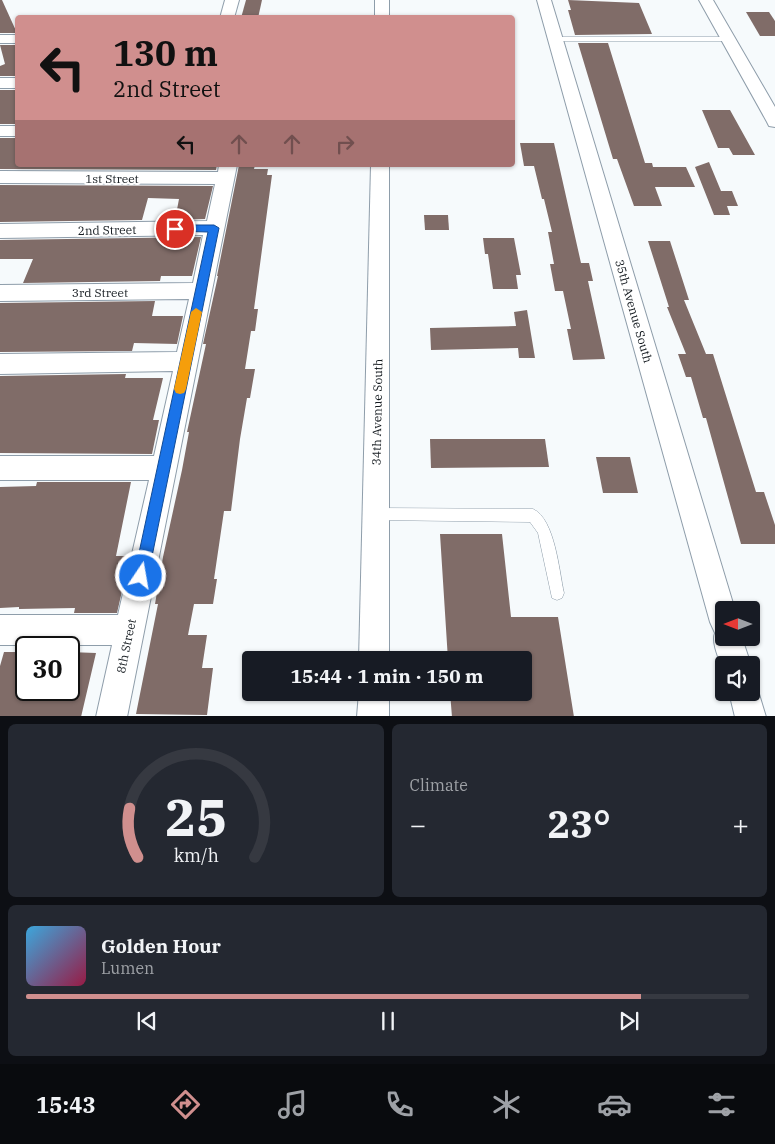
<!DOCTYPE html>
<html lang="en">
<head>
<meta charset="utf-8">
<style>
	:root { --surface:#171b24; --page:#242831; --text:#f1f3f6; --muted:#9ea1a6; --line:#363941; --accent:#d08f8e }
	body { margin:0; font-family:"IBM Plex Serif",serif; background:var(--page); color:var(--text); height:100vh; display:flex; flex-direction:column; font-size:19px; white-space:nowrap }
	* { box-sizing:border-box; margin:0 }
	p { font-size:16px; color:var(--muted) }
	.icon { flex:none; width:28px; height:28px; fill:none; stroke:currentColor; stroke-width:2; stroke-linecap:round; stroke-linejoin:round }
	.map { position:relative; height:716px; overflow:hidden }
	.sheet { display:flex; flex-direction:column; gap:8px; padding:8px; background:#0d0f14; flex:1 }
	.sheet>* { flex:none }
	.guide { position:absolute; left:15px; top:15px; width:500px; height:152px; border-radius:5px; box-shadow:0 1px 4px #0004; background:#d08f8e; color:#111; overflow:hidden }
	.needle { width:32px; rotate:270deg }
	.buttons { position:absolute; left:715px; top:601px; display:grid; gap:10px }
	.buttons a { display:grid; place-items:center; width:45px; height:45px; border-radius:5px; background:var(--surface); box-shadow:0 1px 4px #0004; font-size:25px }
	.speed { position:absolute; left:15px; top:636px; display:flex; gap:10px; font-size:25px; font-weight:700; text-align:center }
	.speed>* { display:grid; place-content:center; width:65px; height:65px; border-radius:50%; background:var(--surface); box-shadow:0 1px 4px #0004; line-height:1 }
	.speed .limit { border:2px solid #111; border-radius:8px; background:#fff; color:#111 }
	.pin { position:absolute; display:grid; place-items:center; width:42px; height:42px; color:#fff; margin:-21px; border:2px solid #fff; border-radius:50%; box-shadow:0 1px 5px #0007 }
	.me { position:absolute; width:55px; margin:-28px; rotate:12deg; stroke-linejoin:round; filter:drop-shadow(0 0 4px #0008) }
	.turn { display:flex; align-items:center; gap:18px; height:105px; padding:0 15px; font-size:22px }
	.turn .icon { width:65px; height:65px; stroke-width:2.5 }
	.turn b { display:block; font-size:35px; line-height:42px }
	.lanes { display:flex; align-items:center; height:48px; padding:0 15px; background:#0003; justify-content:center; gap:25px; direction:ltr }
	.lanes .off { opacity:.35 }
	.big { font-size:38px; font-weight:700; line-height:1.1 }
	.sheet .tile { flex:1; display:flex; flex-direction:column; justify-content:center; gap:8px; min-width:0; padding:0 18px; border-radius:8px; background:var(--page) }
	.sheet .dial { align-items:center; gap:0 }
	.dial svg { height:130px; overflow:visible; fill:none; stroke:var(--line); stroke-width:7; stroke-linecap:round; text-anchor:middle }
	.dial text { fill:var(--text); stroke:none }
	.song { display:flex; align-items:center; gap:15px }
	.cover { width:60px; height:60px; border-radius:8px; background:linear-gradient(135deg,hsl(200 70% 55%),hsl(340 70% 35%)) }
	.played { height:5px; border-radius:2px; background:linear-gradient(90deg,var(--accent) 85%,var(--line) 85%) }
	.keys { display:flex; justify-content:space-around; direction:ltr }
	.heat { display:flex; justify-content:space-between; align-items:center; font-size:28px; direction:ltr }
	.sheet .tiles { flex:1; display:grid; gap:8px; grid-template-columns:1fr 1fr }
	.tile:last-child { grid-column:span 2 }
	.trip { position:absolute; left:242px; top:651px; width:290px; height:50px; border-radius:5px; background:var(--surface); box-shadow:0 1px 4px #0004; font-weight:700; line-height:50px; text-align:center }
	.dock { display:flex; height:80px; justify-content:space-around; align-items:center; background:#090b0e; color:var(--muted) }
	.dock .icon { width:35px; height:35px }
	.dock .selected { color:var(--accent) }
	.dock b { font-size:22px; color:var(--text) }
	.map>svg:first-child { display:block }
	.building { fill:#806c68 }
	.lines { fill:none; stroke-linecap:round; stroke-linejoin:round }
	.service-casing { stroke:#8e9daa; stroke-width:1 }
	.minor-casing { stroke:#8e9daa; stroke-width:2 }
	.service { fill:#fff; fill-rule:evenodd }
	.minor { fill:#fff; fill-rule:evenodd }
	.route { fill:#1a73e8; stroke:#114b97 }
	.slow { fill:#f59e0b }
	.labels { text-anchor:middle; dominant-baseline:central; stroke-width:4; stroke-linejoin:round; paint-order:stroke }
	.street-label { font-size:12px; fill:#151b20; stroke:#fff }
</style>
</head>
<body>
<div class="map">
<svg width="775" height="717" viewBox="0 0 775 717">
	<rect width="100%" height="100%" fill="#f6fafc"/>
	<g class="building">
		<polygon points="0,0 2,0 17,33 0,33"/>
		<polygon points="246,0 262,0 258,18 241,18"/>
		<polygon points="568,0 639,3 652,34 575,35 568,10 571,10"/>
		<polygon points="746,12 769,12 775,21 775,36 760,36"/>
		<polygon points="578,43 608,43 645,163 652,163 653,167 686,167 695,187 655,187 662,206 634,206 617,159 613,159"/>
		<polygon points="0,45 18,45 18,76 0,76 0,66 5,64"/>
		<rect x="0" y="90" width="18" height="34"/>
		<polygon points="702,110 730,110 755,155 733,155 729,148 718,148"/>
		<polygon points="0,138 18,138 18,165 217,165 216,170 0,169"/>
		<polygon points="520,143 554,143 581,263 589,263 593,281 588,281 605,359 573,360 567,329 571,329 563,291 555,291 550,264 554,264 548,232 552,232 544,199 542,199 534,166 524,166"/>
		<polygon points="709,162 721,191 732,191 738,206 727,206 730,215 714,215 695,167"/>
		<polygon points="239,165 255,165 254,169 268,169 267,175 272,175 254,309 258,309 255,331 251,331 245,369 255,369 250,398 247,398 240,439 231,511 224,511 214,579 217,579 213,604 194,604 188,635 207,635 202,668 213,668 207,715 136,714 158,604 155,604 163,557 182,470 189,432 187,432 206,344 203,344 218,276 217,276"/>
		<polygon points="0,185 213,186 205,219 175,220 179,199 148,198 142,220 0,222"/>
		<polygon points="424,215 448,215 449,230 425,230"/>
		<polygon points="201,237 192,276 161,276 160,281 23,283 33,259 0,259 0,240"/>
		<polygon points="483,238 514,238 521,275 516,275 518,289 493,289 488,254 485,254"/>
		<polygon points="648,241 670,241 689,300 684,300 706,354 713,354 756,492 764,492 775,525 775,544 741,544 706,418 703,418 691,377 686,377 678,354 686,354 667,307 669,307"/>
		<polygon points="155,301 152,316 183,316 177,344 134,343 132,351 0,352 0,303"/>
		<polygon points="527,310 535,358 519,358 518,348 431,350 430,328 516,326 514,312"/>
		<polygon points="126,374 125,378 163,378 153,420 159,420 152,454 0,453 0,376"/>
		<polygon points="430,439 545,439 549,467 431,468"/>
		<polygon points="596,457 630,457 638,493 603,493"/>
		<polygon points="37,482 131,482 116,556 130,556 117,613 74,613 75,608 19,609 19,607 0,608 0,487 36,486"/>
		<polygon points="440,534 502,534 511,617 558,617 574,717 452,717 450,692 528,692 524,660 448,660"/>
		<polygon points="4,652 26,652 26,690 69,690 69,652 96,653 81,717 0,717 0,666"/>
	</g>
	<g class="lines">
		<defs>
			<g id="service">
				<polygon points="552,37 728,37 732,39 728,41 552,41"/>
				<path d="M376 508 533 509C555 519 559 571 564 593L562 598 557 600 552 598 538 533 530 522 376 520 371 519 369 514 371 509Z"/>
			</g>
			<g id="minor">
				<polygon points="225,0 239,0 234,18 220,18"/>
				<rect x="375" y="0" width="14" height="18"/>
				<path d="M537 0H551L735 610H724V638H742L751 665H724V672C720 661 711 643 715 633L710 622Z"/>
				<polygon points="699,0 713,0 775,107 775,127 769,126 767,122"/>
				<rect x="0" y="35" width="18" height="8"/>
				<rect x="0" y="78" width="18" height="10"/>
				<rect x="0" y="126" width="18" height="10"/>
				<polygon points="219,165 237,165 127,717 96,717 112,645 0,645 0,615 118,615 149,480 0,480 0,456 154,456 173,371 0,374 0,354 177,352 189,299 0,301 0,285 193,283 203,235 0,238 0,224 207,221 215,184 0,183 0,171 218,172"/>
				<polygon points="371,165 389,165 389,660 359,660"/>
				<polygon points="751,680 755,681 766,717 735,717 729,692 751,692"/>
				<polygon points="359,692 389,692 389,717 357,717"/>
			</g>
		</defs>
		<use href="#service" class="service-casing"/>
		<use href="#minor" class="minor-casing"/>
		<use href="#service" class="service"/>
		<use href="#minor" class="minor"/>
	</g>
	<polygon class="route" points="175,225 214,225 219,228 148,576 146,581 141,583 136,581 134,576 208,232 172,231 172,226"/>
	<polygon class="slow" points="196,308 202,312 186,389 184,393 180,394 176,393 174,389 191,312"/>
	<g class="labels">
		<g class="street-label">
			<text x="112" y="178">1st Street</text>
			<text transform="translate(107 230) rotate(-1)">2nd Street</text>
			<text x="100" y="292">3rd Street</text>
			<text transform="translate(634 311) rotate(74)">35th Avenue South</text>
			<text transform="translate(377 412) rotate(-89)">34th Avenue South</text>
			<text transform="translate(126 646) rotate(-78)">8th Street</text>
		</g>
	</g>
</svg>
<div class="buttons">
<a><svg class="needle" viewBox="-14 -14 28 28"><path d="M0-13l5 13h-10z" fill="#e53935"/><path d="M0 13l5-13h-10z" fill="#9ea1a6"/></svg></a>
<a><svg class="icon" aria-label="sound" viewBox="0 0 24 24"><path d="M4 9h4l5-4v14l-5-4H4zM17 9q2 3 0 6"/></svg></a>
</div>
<div class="speed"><div class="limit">30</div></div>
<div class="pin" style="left:175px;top:229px;background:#d93025"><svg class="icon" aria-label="arrive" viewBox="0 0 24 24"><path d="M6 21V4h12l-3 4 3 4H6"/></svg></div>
<svg class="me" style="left:141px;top:576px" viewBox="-20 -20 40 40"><circle r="17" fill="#1a73e8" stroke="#fff" stroke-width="3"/><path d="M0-11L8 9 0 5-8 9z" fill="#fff"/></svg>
<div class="trip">15:44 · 1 min · 150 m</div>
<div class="guide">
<div class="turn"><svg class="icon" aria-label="left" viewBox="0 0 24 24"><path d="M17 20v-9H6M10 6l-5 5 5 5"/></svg><div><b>130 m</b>2nd Street</div></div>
<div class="lanes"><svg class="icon" aria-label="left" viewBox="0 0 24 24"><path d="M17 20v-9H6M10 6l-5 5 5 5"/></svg><svg class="icon off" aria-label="ahead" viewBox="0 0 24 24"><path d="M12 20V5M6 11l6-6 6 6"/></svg><svg class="icon off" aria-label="ahead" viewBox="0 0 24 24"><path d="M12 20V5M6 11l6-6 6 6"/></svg><svg class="icon off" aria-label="right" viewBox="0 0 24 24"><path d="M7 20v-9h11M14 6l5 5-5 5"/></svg></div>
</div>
</div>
<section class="sheet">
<div class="tiles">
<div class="tile dial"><svg viewBox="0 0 100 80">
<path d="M14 69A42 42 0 1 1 86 69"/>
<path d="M14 69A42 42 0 0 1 9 39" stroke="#d08f8e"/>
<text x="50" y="56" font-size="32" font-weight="700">25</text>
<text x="50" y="72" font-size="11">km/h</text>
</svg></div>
<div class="tile"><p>Climate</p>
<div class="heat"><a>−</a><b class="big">23°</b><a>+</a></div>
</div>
<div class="tile">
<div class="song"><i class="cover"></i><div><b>Golden Hour</b><p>Lumen</p></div></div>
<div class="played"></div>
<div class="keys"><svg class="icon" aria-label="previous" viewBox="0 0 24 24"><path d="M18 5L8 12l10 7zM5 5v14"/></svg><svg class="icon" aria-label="pause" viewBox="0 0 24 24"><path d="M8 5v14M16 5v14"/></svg><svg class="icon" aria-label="next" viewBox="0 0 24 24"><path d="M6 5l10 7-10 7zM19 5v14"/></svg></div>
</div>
</div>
</section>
<nav class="dock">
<b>15:43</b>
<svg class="icon selected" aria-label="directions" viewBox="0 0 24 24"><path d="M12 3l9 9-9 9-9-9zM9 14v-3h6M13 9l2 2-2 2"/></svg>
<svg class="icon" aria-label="music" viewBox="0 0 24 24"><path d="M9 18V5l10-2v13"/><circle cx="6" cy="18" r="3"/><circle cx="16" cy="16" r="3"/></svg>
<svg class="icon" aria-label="phone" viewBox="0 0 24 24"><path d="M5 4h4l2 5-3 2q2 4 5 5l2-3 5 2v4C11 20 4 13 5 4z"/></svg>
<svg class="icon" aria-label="climate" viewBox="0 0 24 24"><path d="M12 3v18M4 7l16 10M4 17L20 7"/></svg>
<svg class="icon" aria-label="car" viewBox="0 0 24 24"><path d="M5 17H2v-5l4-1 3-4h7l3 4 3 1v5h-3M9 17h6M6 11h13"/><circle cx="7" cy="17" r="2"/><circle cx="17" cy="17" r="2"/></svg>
<svg class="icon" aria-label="filters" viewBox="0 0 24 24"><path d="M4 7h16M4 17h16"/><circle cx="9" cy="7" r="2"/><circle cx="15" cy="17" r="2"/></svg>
</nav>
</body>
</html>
